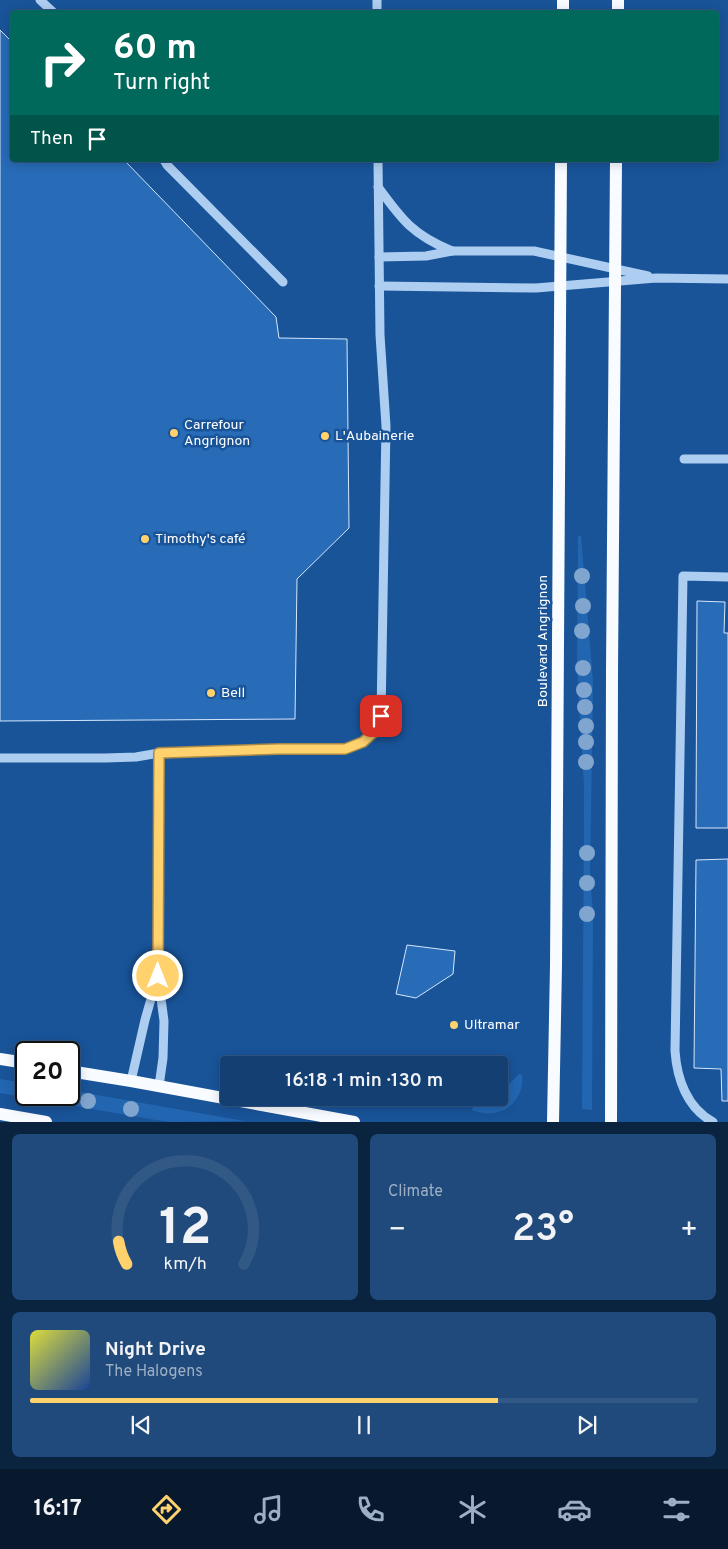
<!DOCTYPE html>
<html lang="en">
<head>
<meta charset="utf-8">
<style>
	:root { --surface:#133f73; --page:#204a7b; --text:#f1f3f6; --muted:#9dafc4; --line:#325885; --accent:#ffd26e }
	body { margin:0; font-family:Overpass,sans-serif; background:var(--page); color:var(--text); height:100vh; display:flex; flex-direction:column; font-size:19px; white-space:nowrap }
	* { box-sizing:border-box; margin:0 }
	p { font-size:16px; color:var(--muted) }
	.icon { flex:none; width:28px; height:28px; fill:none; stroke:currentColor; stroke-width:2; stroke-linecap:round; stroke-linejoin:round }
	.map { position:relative; height:1122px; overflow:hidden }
	.sheet { display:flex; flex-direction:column; gap:12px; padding:12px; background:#0a233f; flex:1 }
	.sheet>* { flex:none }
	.hud { position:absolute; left:10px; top:10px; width:709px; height:152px; border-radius:5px; box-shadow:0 2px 12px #0003,0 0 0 1px var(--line); background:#00695c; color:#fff; overflow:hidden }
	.speed { position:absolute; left:15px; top:1041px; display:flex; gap:10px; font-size:25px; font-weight:700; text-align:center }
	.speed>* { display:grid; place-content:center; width:65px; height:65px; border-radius:50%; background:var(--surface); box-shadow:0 2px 12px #0003,0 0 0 1px var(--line); line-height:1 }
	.speed .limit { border:2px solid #111; border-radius:8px; background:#fff; color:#111 }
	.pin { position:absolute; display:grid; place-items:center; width:42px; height:42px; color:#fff; margin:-21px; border-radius:10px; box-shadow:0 2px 8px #0006 }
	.me { position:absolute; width:55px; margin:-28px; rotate:0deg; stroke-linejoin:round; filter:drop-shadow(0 0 4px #0008) }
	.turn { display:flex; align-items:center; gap:18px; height:105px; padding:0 20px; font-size:22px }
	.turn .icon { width:65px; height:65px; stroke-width:2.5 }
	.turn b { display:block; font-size:35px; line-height:42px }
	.then { display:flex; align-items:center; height:48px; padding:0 20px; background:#0003; gap:10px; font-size:19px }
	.big { font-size:38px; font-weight:600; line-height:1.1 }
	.sheet .card { flex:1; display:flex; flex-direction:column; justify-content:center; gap:8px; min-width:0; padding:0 18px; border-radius:8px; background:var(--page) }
	.sheet .dial { align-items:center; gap:0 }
	.dial svg { height:130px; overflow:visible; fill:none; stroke:var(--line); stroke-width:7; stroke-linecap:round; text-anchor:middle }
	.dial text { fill:var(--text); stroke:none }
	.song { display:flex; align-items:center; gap:15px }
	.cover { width:60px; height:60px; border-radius:8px; background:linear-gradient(135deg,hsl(60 70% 55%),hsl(220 70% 35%)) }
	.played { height:5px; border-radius:2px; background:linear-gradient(90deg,var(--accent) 70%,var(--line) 70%) }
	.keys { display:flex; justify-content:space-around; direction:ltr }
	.heat { display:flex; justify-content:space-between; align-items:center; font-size:28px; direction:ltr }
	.sheet .tiles { flex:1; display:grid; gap:12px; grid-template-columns:1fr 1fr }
	.card:last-child { grid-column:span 2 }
	.trip { position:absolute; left:220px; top:1056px; width:288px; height:50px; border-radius:5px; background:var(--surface); box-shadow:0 2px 12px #0003,0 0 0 1px var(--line); font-weight:600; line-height:50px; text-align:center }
	.tabs { display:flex; height:80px; justify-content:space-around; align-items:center; background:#08192e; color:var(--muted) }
	.tabs .icon { width:35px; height:35px }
	.tabs .active { color:var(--accent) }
	.tabs b { font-size:22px; color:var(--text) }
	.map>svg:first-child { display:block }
	.green { fill:#2266b2 }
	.building { fill:#286bb7; stroke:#d5e7fc }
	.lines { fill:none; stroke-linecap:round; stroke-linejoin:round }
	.minor { stroke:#aecef1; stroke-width:9 }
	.major { stroke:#f8fbff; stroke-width:12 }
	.tree { fill:#80a5cf }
	.route-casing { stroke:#a68848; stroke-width:12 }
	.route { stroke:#ffd26e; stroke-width:9 }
	.poi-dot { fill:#ffd26e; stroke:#195499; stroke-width:2 }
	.labels { text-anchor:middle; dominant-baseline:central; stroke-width:5; stroke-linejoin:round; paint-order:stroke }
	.poi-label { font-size:14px; fill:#fff; stroke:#195499; text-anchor:start }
	.street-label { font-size:14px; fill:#fff; stroke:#195499 }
</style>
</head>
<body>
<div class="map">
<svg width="728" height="1122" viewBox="0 0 728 1122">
	<rect width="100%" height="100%" fill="#195499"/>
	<g class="green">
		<polygon points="578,536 581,536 593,681 590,877 593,913 592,1110 582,1109 584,824 584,786 577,669"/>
		<path d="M519 1074 522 1075C525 1104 498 1121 472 1110L473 1107 494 1098H499V1094Z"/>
		<polygon points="0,1079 26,1083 26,1095 69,1095 69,1090 244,1121 171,1122 156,1120 0,1093"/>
	</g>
	<g class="building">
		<polygon points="0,30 12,42 12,160 124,160 276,317 279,338 347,339 349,528 297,579 295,719 0,721"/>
		<polygon points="697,601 725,602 724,633 728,633 728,828 696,828"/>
		<polygon points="728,859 728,1101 722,1101 721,1069 694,1068 696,860"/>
		<polygon points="407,945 455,951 453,974 416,998 396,994"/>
	</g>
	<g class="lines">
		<g class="minor">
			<polyline points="40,0 53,12"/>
			<polyline points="377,0 377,12"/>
			<polyline points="164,160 167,165 283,282"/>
			<path d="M378 187C402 220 413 235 452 251"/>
			<polyline points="379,257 426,256 452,251 534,251 648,276"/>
			<polyline points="379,286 536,288 656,278 728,279"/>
			<polyline points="684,459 728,459"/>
			<polyline points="0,758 105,758 136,757 159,753 279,749 345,749 363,742 374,732 381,716 386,426 380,335 378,160"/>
			<polyline points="131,1081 145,1020 157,978"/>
			<polyline points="159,1086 163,1058 164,1021 158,976 159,753"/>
			<path d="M713 1122C687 1108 677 1079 675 1051L683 576 728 577"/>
		</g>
		<g class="major">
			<polyline points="563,12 563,0"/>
			<polyline points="618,12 618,0"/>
			<polyline points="0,1059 26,1063"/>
			<polyline points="69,1071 131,1081 354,1122"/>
			<polyline points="0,1114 46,1122"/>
			<polyline points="553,1122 556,966 561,160"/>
			<polyline points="611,1122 612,671 616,160"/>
		</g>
	</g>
	<g class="tree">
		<circle cx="582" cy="576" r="8"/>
		<circle cx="583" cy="606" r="8"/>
		<circle cx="582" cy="631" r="8"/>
		<circle cx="583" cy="668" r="8"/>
		<circle cx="584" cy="690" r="8"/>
		<circle cx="585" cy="707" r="8"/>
		<circle cx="586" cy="726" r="8"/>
		<circle cx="586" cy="742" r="8"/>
		<circle cx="586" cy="762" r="8"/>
		<circle cx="587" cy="853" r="8"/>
		<circle cx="587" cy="883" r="8"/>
		<circle cx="587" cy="914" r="8"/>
		<circle cx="88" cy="1101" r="8"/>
		<circle cx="131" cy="1109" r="8"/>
	</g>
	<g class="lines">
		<defs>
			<polyline id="route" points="158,976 159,753 279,749 345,749 363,742 374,732 381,716"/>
		</defs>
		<use href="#route" class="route-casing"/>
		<use href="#route" class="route"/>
	</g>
	<g class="poi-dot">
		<circle cx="174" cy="433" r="5"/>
		<circle cx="325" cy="436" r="5"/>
		<circle cx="145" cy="539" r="5"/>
		<circle cx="211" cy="693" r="5"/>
		<circle cx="454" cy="1025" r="5"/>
	</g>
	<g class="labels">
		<g class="poi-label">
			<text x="184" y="425">Carrefour<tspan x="184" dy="16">Angrignon</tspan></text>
			<text x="335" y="436">L'Aubainerie</text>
			<text x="155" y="539">Timothy's café</text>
			<text x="221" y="693">Bell</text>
			<text x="464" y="1025">Ultramar</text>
		</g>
		<g class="street-label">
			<text transform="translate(543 641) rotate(-90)">Boulevard Angrignon</text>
		</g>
	</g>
</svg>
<div class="speed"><div class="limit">20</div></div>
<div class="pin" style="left:381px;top:716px;background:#d93025"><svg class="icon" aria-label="arrive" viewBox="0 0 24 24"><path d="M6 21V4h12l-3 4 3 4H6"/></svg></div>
<svg class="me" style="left:158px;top:976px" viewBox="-20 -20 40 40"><circle r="17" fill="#ffd26e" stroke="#fff" stroke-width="3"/><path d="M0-11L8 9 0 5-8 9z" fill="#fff"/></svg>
<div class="trip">16:18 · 1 min · 130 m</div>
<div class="hud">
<div class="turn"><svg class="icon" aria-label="right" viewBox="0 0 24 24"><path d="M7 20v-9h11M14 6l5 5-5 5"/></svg><div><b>60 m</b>Turn right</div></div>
<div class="then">Then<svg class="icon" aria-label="arrive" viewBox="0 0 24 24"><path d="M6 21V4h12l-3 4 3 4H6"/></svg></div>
</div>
</div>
<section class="sheet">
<div class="tiles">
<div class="card dial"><svg viewBox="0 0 100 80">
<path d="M14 69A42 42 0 1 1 86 69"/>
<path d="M14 69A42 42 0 0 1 9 55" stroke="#ffd26e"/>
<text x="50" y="56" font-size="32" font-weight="700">12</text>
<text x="50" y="72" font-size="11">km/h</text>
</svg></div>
<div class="card"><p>Climate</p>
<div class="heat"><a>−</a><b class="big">23°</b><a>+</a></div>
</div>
<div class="card">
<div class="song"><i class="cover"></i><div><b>Night Drive</b><p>The Halogens</p></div></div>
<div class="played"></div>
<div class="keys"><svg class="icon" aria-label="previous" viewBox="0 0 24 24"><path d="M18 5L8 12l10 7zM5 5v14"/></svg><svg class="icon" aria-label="pause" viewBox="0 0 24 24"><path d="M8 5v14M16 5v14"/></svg><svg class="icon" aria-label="next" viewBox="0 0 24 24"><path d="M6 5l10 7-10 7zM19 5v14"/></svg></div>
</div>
</div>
</section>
<nav class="tabs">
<b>16:17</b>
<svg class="icon active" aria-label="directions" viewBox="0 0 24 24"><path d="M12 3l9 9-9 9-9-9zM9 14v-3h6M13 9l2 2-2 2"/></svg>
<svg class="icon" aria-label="music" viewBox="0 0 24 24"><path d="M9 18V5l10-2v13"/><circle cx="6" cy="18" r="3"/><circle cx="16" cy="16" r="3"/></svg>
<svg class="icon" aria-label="phone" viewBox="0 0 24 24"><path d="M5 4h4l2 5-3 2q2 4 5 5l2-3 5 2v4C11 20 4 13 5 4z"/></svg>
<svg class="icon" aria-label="climate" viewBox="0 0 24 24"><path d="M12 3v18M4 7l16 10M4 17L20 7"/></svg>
<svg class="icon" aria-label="car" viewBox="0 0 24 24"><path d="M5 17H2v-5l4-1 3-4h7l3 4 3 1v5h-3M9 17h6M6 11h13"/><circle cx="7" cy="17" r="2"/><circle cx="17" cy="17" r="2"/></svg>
<svg class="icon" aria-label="filters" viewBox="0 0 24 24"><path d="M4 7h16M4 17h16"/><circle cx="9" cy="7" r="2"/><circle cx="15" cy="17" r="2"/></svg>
</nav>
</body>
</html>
